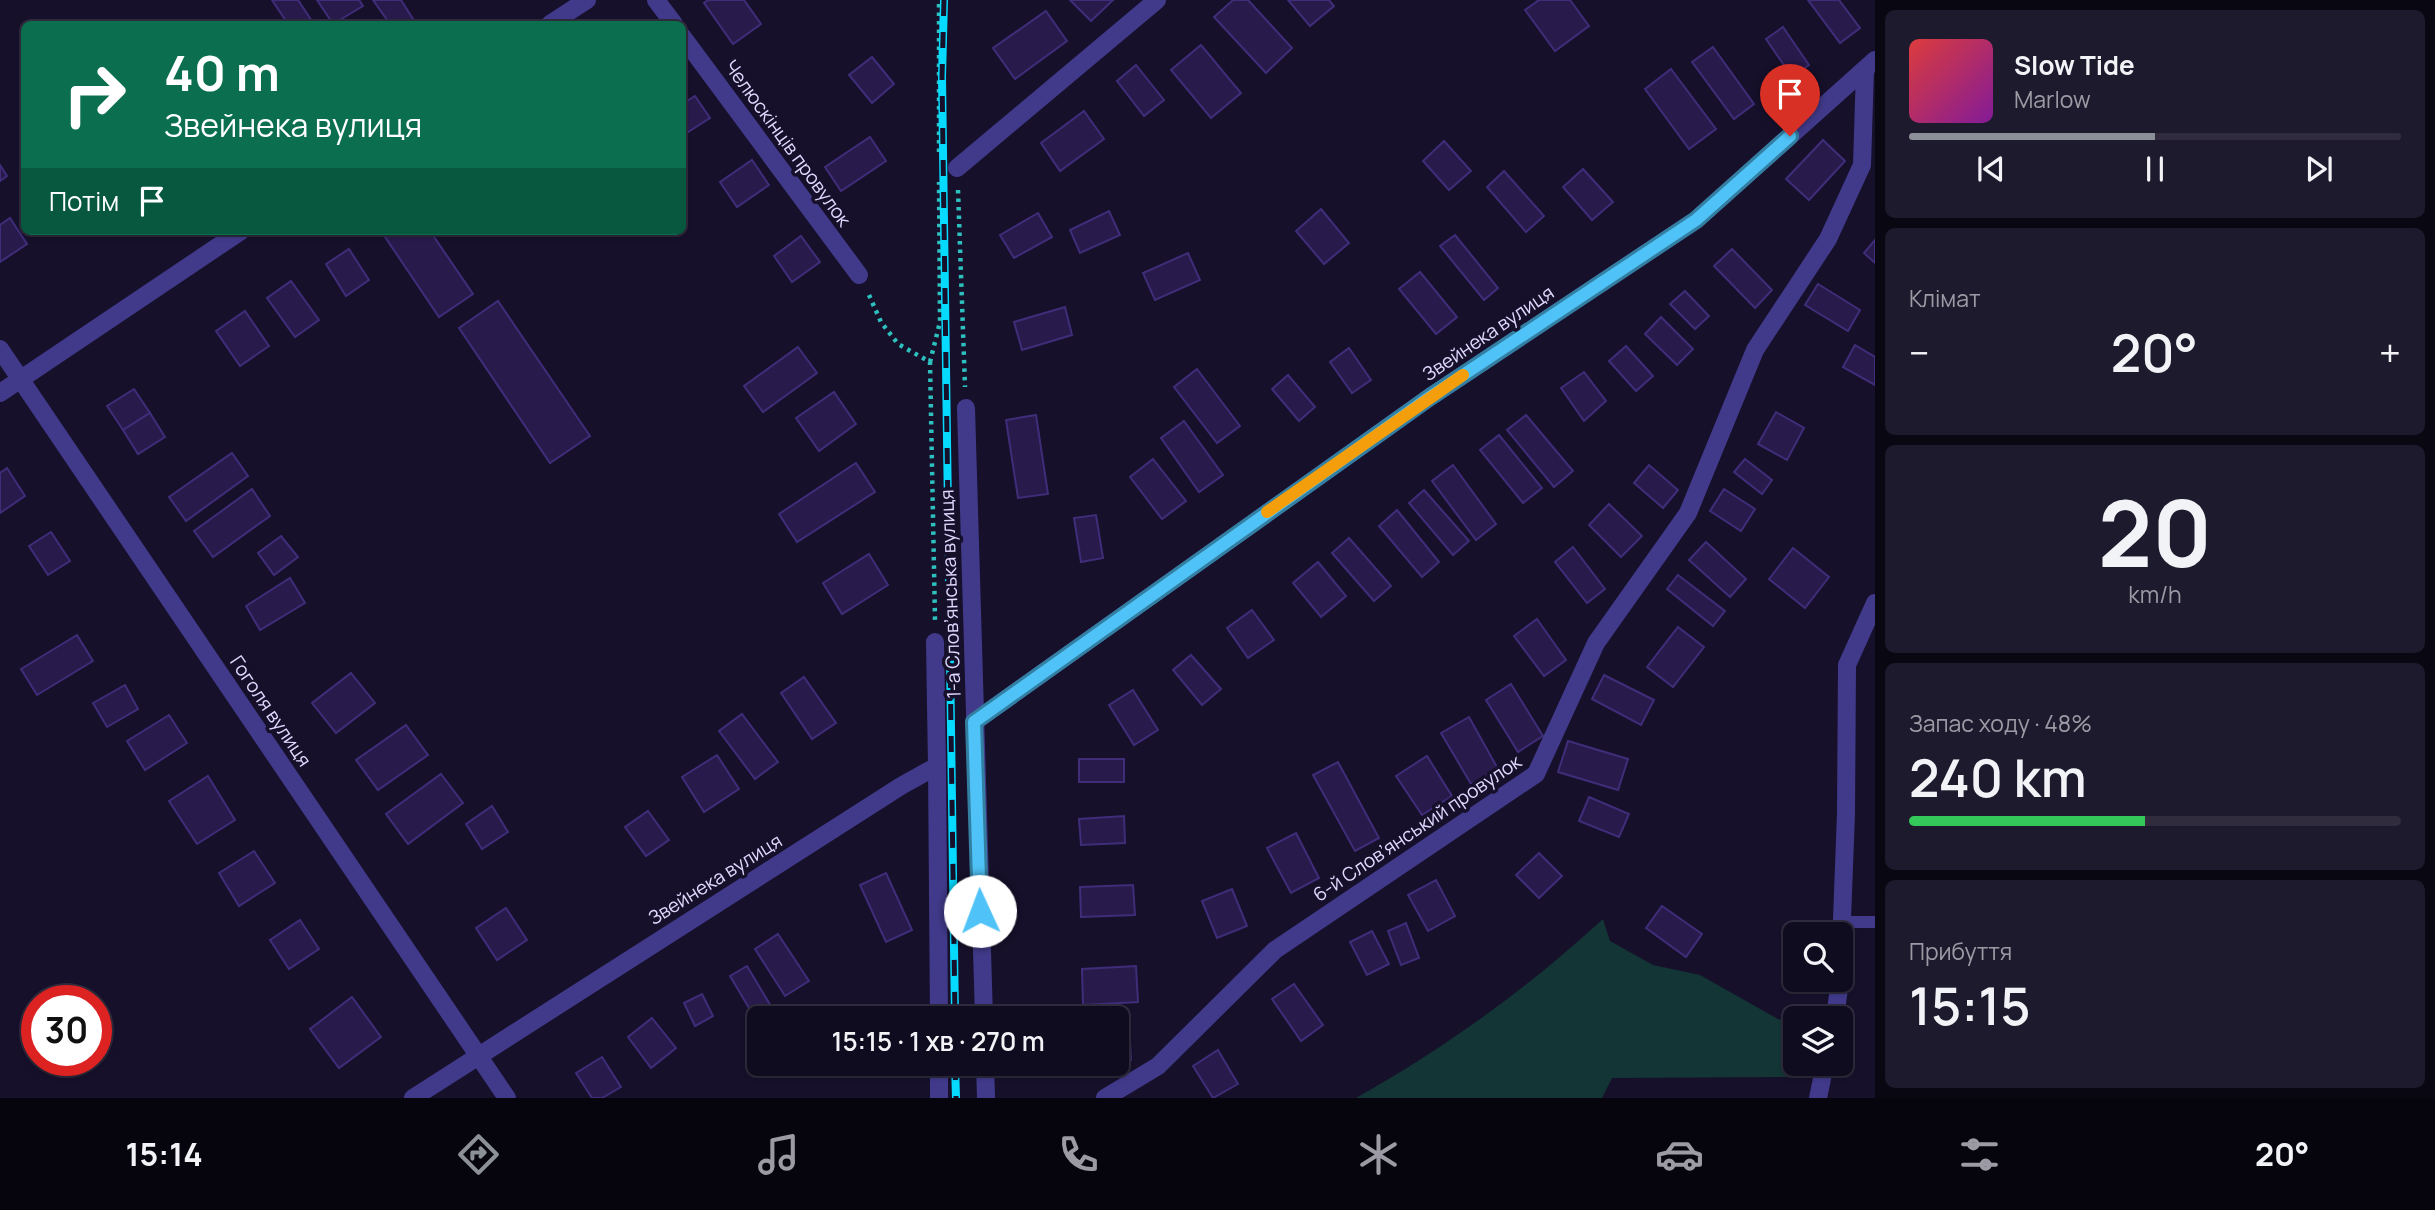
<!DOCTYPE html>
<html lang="uk">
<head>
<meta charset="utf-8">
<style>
	:root { --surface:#100c20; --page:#1e1a2d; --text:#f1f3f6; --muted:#9c9ba5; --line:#302c3e; --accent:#8c9099 }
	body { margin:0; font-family:Manrope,sans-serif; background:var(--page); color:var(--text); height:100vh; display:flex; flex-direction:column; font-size:26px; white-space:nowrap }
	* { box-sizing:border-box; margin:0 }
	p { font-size:23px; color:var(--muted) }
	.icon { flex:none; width:38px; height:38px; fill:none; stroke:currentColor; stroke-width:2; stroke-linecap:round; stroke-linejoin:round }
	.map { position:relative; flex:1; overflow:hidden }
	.details { display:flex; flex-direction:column; gap:10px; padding:10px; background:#090712; width:560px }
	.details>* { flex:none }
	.hud { position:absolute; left:21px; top:21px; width:665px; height:214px; border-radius:10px; box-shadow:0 2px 5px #0004,0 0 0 2px var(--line); background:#0b6e4f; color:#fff; overflow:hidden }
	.fabs { position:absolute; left:1783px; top:922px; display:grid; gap:14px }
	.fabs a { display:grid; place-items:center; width:70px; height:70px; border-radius:10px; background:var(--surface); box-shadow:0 2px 5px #0004,0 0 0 2px var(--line); font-size:35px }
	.speed { position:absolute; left:21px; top:985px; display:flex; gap:14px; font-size:35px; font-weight:700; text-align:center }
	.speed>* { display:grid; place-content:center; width:91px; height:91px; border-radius:50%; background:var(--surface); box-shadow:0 2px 5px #0004,0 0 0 2px var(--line); line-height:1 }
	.speed .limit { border:10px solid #d22; background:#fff; color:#111 }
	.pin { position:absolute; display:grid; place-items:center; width:60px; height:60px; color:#fff; margin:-72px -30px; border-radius:50% 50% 50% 0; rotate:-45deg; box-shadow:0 0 7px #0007 }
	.pin .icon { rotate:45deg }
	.me { position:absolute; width:77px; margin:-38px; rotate:358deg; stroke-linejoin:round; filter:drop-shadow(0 0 5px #0008) }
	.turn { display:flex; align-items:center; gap:24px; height:147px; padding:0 28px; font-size:32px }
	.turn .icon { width:91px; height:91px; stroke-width:2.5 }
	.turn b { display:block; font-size:49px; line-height:60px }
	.then { display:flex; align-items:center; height:66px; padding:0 28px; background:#0003; gap:14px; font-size:26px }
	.big { font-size:52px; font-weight:600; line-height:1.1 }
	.details .widget { flex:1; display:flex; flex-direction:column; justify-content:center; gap:10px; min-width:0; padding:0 24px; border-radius:10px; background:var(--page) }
	.details .dial { align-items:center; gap:0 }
	.dial b { font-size:91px; line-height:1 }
	.song { display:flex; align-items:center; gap:21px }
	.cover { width:84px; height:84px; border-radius:10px; background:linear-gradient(135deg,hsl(0 70% 55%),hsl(290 70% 35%)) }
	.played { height:7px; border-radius:4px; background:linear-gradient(90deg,var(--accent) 50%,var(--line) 50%) }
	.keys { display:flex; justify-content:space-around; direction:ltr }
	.heat { display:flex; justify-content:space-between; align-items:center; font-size:38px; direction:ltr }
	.charge { height:10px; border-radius:5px; background:linear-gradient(90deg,#34c759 48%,var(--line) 0) }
	.trip { position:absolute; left:747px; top:1006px; width:382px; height:70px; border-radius:10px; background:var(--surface); box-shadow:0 2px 5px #0004,0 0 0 2px var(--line); font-weight:600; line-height:70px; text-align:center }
	.tab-bar { display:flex; height:112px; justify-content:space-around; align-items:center; background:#06050d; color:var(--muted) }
	.tab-bar .icon { width:49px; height:49px }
	.tab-bar .current { color:var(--accent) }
	.tab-bar b { font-size:32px; color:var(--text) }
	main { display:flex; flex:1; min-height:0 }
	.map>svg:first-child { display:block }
	.green { fill:#133535 }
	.building { fill:#281b4c; stroke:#3f2d79; stroke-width:2 }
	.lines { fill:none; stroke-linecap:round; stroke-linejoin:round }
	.path { stroke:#2dc0be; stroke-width:4.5; stroke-dasharray:3.5 5; stroke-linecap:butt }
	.service { stroke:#413a8b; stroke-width:12 }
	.minor { stroke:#413a8b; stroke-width:18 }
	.tertiary { stroke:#413a8b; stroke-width:18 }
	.rail-casing { stroke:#06dbff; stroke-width:8 }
	.rail { stroke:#16102b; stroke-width:5; stroke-dasharray:16; stroke-linecap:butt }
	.route-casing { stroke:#337fa1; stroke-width:18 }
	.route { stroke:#4fc3f7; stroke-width:12 }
	.slow { stroke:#f59e0b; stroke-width:12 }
	.labels { text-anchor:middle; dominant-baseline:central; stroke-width:7; stroke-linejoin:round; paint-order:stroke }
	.street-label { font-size:19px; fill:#e0daff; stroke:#16102b }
</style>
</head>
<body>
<main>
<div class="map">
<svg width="1875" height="1098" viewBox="0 0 1875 1098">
	<rect width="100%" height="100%" fill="#16102b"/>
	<path class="green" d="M1603 919 1610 941 1653 965 1700 975 1778 1019 1795 1021 1796 1064H1798L1796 1077 1612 1078 1602 1098H1356C1445 1048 1528 988 1603 919Z"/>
	<g class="building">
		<polygon points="272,0 298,0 314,24 288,24"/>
		<polygon points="317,0 359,0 363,6 333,24"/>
		<polygon points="373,0 401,0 413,19 405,24 390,24"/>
		<polygon points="708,0 744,0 761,24 733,44 704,3"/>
		<polygon points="1070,0 1113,0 1091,21"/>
		<polygon points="1233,0 1248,0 1292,48 1266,73 1214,17"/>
		<polygon points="1288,0 1329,0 1334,6 1310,26"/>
		<polygon points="1539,0 1570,0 1589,26 1555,51 1525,10"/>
		<polygon points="1808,0 1839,0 1860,28 1840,43"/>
		<polygon points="1046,11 1067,41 1015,79 993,48"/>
		<polygon points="1783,27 1809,65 1792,77 1766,39"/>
		<polygon points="1201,45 1241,93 1211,118 1171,70"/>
		<polygon points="1713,47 1754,104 1734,119 1692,62"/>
		<polygon points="872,57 894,84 872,103 849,75"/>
		<polygon points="1136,65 1164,100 1144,116 1117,81"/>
		<polygon points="1671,69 1716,129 1689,149 1645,89"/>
		<polygon points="695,96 710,118 682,136 682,104"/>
		<polygon points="1084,111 1104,139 1060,171 1041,143"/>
		<polygon points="870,137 886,161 841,191 825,167"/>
		<polygon points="1823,140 1845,161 1809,200 1786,179"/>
		<polygon points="1444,141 1471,171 1449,190 1423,161"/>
		<polygon points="752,160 769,185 737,207 720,182"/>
		<polygon points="0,165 7,176 0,181"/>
		<polygon points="1583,169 1613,202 1592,220 1563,187"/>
		<polygon points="1504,171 1544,216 1526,232 1487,187"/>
		<polygon points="1321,209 1349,243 1324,264 1296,231"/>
		<polygon points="1109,211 1120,235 1080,253 1070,230"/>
		<polygon points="1038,213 1052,237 1014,258 1000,235"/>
		<polygon points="10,218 27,244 0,262 0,225"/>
		<polygon points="381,231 430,231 473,294 439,317"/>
		<polygon points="1455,235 1498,288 1484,300 1440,246"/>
		<polygon points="801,236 820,262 792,282 774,256"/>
		<polygon points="1875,240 1875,263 1864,253"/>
		<polygon points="349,249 369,280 346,296 326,264"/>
		<polygon points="1732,249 1772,290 1755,308 1714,266"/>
		<polygon points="1188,253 1200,280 1155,300 1143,273"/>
		<polygon points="1420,272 1457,317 1436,334 1399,289"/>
		<polygon points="291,281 319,320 295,337 267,298"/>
		<polygon points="1818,284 1860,310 1848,331 1805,305"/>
		<polygon points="1685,291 1709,316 1695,329 1670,304"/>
		<polygon points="498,301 590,436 550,463 459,328"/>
		<polygon points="1065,307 1072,335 1022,350 1014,322"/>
		<polygon points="245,311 269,346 240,366 216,331"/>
		<polygon points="1661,317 1693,349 1677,365 1645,334"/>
		<polygon points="1855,345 1875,357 1875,385 1843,367"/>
		<polygon points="1626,346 1653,376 1636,391 1609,361"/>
		<polygon points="798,347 817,373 763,412 744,386"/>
		<polygon points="1349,348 1371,380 1352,393 1330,362"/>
		<polygon points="1197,369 1240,426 1217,443 1174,387"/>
		<polygon points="1584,372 1606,401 1584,421 1561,388"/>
		<polygon points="1288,375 1315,407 1299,421 1272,389"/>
		<polygon points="134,389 150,413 123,430 107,406"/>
		<polygon points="834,392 856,424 819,451 796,418"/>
		<polygon points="1776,412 1804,428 1787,460 1758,444"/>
		<polygon points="150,413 165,437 138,454 123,430"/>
		<polygon points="1036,415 1048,494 1018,498 1006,420"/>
		<polygon points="1526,415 1573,471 1554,487 1507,430"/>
		<polygon points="1184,421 1223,475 1199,492 1161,438"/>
		<polygon points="1499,435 1542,488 1523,503 1480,450"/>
		<polygon points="232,453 248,476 186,521 169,497"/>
		<polygon points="1153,459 1186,501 1162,519 1130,477"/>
		<polygon points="1745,459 1772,480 1762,494 1734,472"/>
		<polygon points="856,463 875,492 797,542 779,514"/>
		<polygon points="1453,465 1496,524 1476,540 1432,481"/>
		<polygon points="1649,465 1678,490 1663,508 1634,483"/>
		<polygon points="7,468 25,496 0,513 0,473"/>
		<polygon points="252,489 270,516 213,557 194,531"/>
		<polygon points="1724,489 1755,509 1741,531 1710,511"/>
		<polygon points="1424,490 1469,541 1453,555 1409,503"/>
		<polygon points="1609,504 1642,536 1621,557 1589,525"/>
		<polygon points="1397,510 1439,562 1422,577 1379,526"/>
		<polygon points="1096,515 1103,558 1081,562 1074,518"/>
		<polygon points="51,532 70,561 48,575 29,546"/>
		<polygon points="281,536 298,557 274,575 258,553"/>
		<polygon points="1349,538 1391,586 1374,601 1332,553"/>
		<polygon points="1706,542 1746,579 1730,597 1689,560"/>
		<polygon points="1573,547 1605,589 1587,603 1555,562"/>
		<polygon points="1793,548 1829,577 1805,608 1769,579"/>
		<polygon points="869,554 888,585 842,614 823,583"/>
		<polygon points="1318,562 1346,596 1321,617 1293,583"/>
		<polygon points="1678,575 1725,611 1713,626 1667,589"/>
		<polygon points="290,578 305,603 260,630 246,606"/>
		<polygon points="1252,610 1274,640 1248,658 1227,628"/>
		<polygon points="1537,619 1566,660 1544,676 1514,636"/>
		<polygon points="1678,627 1704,647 1673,687 1647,667"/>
		<polygon points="77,635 93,661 37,695 21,669"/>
		<polygon points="1191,655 1221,689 1202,705 1173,670"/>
		<polygon points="351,673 375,703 336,733 312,703"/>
		<polygon points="1604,675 1654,700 1641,725 1592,699"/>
		<polygon points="804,677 836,723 812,739 781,693"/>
		<polygon points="1511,684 1543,736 1518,752 1486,700"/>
		<polygon points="125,685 138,709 107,727 93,703"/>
		<polygon points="1133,690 1158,730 1134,745 1109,705"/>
		<polygon points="742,714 778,762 755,779 719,731"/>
		<polygon points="169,715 187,743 145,770 127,741"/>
		<polygon points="1469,717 1498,769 1471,784 1441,733"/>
		<polygon points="406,725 428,755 378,790 356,760"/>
		<polygon points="1568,741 1628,759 1618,790 1558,772"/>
		<polygon points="717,755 739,789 704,812 682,777"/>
		<polygon points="1427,756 1452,796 1422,815 1396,776"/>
		<rect x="1079" y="759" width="45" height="23"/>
		<polygon points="1338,762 1379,838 1355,851 1313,775"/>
		<polygon points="441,774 463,803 408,844 386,814"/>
		<polygon points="208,776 235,820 197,844 169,801"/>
		<polygon points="1589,797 1629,814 1619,837 1579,821"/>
		<polygon points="492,806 508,832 482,849 466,824"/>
		<polygon points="648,811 669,840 646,856 625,827"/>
		<polygon points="1124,816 1125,843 1081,845 1079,819"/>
		<polygon points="1296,833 1319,878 1291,893 1267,848"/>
		<polygon points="254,851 275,883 239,906 219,873"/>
		<polygon points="1539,853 1562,876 1539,898 1516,875"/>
		<polygon points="886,873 912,930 886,942 860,885"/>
		<polygon points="1436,880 1455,916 1428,931 1408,895"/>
		<polygon points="1133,885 1135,915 1081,917 1080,887"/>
		<polygon points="1232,889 1247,926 1217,938 1202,901"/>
		<polygon points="1662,906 1702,934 1686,957 1646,928"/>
		<polygon points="506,908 527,940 497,960 476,928"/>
		<polygon points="300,920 319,949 289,969 270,940"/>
		<polygon points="1406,923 1419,958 1401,965 1388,931"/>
		<polygon points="1372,931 1389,964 1367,975 1350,942"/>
		<polygon points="778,934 809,981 785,996 755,949"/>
		<polygon points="747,966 775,1013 766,1018 760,1018 758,1023 730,976"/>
		<polygon points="1136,966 1138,1002 1083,1005 1082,969"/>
		<polygon points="1294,984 1323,1025 1301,1041 1272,999"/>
		<polygon points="702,994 713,1016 695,1026 684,1003"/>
		<polygon points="352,997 381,1037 339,1068 310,1029"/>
		<polygon points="652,1018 676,1048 651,1068 628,1037"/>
		<polygon points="1129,1023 1131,1060 1116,1061 1116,1024"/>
		<polygon points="1218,1050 1238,1084 1213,1098 1193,1066"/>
		<polygon points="602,1057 621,1087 602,1098 592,1098 576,1073"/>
	</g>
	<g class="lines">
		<g class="path">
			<polyline points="939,152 939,0"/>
			<polyline points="958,190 965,387"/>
			<polyline points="869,295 881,322 898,344 930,362 935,620"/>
			<polyline points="930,362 940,322 939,182"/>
		</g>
		<polyline class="service" points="1842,922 1875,922"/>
		<g class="minor">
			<polyline points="656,0 674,24"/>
			<polyline points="682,36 859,275"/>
			<polyline points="957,168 1157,0"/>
			<polyline points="0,349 507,1098"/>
			<polyline points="966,408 984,1018"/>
			<polyline points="974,722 1430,397 1696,220 1875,60"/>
			<polyline points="937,766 939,1018"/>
			<polyline points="1841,946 1846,813 1847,665 1875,603"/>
			<polyline points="1835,1018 1840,980"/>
			<polyline points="939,1064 939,1098"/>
			<polyline points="985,1064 986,1098"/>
			<polyline points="413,1098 901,786 937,766 935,642"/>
			<polyline points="1105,1098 1158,1066 1275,950 1536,774 1596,643 1688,513 1755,350 1828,239 1862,165 1865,70"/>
			<polyline points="1818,1098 1825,1064"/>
		</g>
		<g class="tertiary">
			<polyline points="550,24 587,0"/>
			<polyline points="0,393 241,231"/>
		</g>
		<defs>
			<g id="rail">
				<polyline points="944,0 942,77 955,1018"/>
				<polyline points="955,1064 956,1098"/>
			</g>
		</defs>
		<use href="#rail" class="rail-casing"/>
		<use href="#rail" class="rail"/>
	</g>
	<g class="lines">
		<defs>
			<polyline id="route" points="980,911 974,722 1430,397 1696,220 1790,136"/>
		</defs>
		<use href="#route" class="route-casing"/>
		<use href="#route" class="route"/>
		<polyline class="slow" points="1267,512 1463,375"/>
	</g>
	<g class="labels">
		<g class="street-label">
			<text transform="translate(788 143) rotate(54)">Челюскінців провулок</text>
			<text transform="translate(1488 333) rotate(-34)">Звейнека вулиця</text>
			<text transform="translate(950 594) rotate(-92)">1-а Слов’янська вулиця</text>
			<text transform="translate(271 711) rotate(56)">Гоголя вулиця</text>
			<text transform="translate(1417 828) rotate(-34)">6-й Слов’янський провулок</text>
			<text transform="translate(715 879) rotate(-32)">Звейнека вулиця</text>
		</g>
	</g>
</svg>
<div class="fabs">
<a><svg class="icon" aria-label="search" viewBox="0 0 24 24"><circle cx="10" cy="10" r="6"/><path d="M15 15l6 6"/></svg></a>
<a><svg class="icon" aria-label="layers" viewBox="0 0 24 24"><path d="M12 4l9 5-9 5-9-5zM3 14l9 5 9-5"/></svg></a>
</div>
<div class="speed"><div class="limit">30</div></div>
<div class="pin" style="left:1790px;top:136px;background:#d93025"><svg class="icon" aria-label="arrive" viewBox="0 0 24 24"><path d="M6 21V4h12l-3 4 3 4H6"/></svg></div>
<svg class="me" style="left:980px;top:911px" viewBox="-20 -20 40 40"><circle r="19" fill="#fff"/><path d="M0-13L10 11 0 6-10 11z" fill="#4fc3f7"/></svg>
<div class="trip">15:15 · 1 хв · 270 m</div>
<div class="hud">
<div class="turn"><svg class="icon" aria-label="right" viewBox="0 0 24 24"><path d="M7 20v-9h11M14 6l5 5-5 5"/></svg><div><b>40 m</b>Звейнека вулиця</div></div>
<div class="then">Потім<svg class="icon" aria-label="arrive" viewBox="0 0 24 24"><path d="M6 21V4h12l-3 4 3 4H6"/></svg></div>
</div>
</div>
<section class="details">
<div class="widget">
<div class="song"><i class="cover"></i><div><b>Slow Tide</b><p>Marlow</p></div></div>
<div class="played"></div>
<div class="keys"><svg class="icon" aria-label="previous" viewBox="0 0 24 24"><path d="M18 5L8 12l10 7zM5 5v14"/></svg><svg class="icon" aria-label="pause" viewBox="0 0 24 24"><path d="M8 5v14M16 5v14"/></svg><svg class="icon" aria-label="next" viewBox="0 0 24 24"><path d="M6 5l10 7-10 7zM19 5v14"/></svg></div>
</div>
<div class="widget"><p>Клімат</p>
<div class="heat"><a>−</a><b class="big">20°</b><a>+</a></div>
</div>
<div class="widget dial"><b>20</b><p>km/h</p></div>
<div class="widget"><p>Запас ходу · 48%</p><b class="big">240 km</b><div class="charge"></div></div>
<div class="widget"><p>Прибуття</p><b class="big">15:15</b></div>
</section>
</main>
<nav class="tab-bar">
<b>15:14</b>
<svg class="icon current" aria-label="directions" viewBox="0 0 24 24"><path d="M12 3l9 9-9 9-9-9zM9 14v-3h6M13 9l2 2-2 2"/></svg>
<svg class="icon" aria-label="music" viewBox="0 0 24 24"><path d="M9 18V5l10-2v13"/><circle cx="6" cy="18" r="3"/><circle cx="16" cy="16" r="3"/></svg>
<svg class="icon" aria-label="phone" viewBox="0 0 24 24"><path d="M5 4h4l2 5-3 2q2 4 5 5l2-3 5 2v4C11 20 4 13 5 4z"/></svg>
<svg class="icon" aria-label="climate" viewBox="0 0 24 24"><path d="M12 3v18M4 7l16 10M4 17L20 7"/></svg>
<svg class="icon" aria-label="car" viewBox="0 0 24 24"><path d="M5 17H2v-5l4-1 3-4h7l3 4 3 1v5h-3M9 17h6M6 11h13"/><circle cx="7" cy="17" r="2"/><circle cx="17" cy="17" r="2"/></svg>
<svg class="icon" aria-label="filters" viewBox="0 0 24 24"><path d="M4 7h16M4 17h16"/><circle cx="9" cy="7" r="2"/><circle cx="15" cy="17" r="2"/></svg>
<b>20°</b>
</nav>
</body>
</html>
